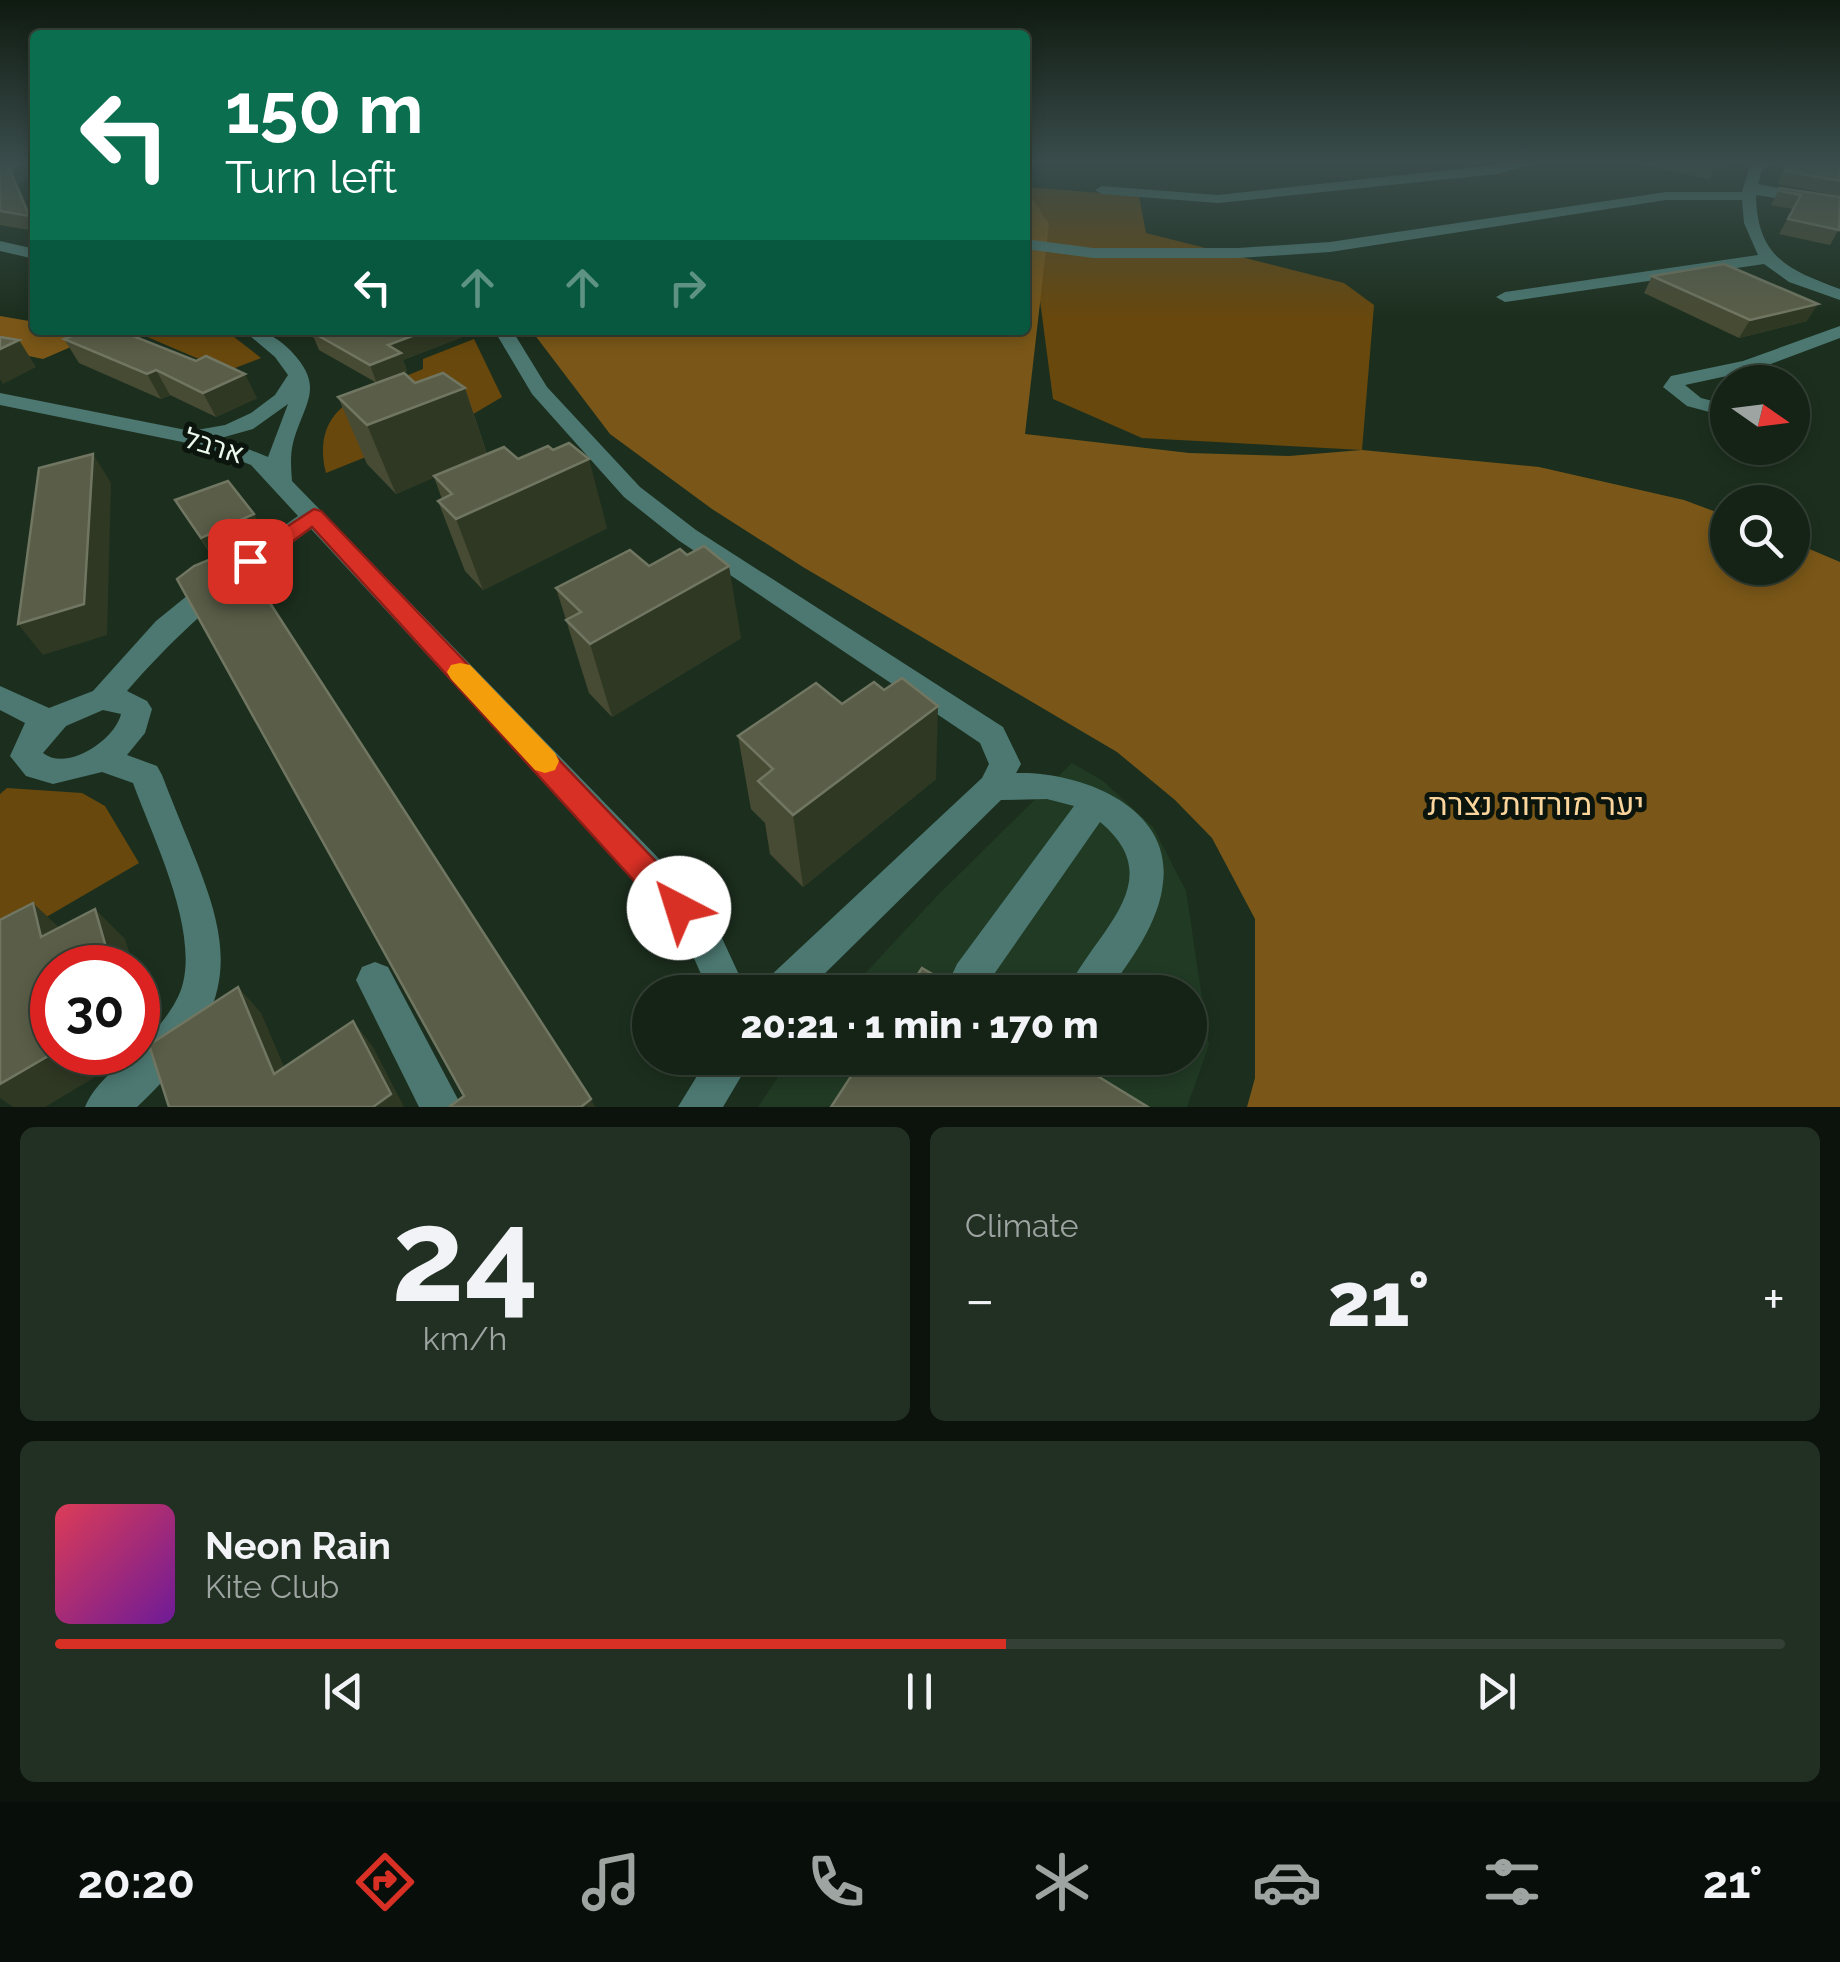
<!DOCTYPE html>
<html lang="en">
<head>
<meta charset="utf-8">
<style>
	:root { --surface:#152316; --page:#222f23; --text:#f1f3f6; --muted:#9da4a1; --line:#344035; --accent:#d93025 }
	body { margin:0; font-family:Raleway,Heebo,sans-serif; background:var(--page); color:var(--text); height:100vh; display:flex; flex-direction:column; font-size:38px; white-space:nowrap }
	* { box-sizing:border-box; margin:0 }
	p { font-size:32px; color:var(--muted) }
	.icon { flex:none; width:55px; height:55px; fill:none; stroke:currentColor; stroke-width:2; stroke-linecap:round; stroke-linejoin:round }
	.map { position:relative; height:1107px; overflow:hidden }
	.side { display:flex; flex-direction:column; gap:20px; padding:20px; background:#0c130c; flex:1 }
	.side>* { flex:none }
	.guide { position:absolute; left:30px; top:30px; width:1000px; height:305px; border-radius:10px; box-shadow:0 5px 15px #0003,0 0 0 2px var(--line); background:#0b6e4f; color:#fff; overflow:hidden }
	.needle { width:65px; rotate:104deg }
	.fabs { position:absolute; left:1710px; top:365px; display:grid; gap:20px }
	.fabs a { display:grid; place-items:center; width:100px; height:100px; border-radius:50%; background:var(--surface); box-shadow:0 5px 15px #0003,0 0 0 2px var(--line); font-size:50px }
	.speed { position:absolute; left:30px; top:945px; display:flex; gap:20px; font-size:50px; font-weight:700; text-align:center }
	.speed>* { display:grid; place-content:center; width:130px; height:130px; border-radius:50%; background:var(--surface); box-shadow:0 5px 15px #0003,0 0 0 2px var(--line); line-height:1 }
	.speed .limit { border:15px solid #d22; background:#fff; color:#111 }
	.pin { position:absolute; display:grid; place-items:center; width:85px; height:85px; color:#fff; margin:-42px; border-radius:20px; box-shadow:0 5px 15px #0006 }
	.me { position:absolute; width:110px; margin:-55px; rotate:320deg; stroke-linejoin:round; filter:drop-shadow(0 0 8px #0008) }
	.turn { display:flex; align-items:center; gap:35px; height:210px; padding:0 30px; font-size:45px }
	.turn .icon { width:130px; height:130px; stroke-width:2.5 }
	.turn b { display:block; font-size:70px; line-height:85px }
	.lanes { display:flex; align-items:center; height:95px; padding:0 30px; background:#0003; justify-content:center; gap:50px; direction:ltr }
	.lanes .off { opacity:.35 }
	.big { font-size:75px; font-weight:800; line-height:1.1 }
	.side .tile { flex:1; display:flex; flex-direction:column; justify-content:center; gap:15px; min-width:0; padding:0 35px; border-radius:15px; background:var(--page) }
	.side .dial { align-items:center; gap:0 }
	.dial b { font-size:130px; line-height:1 }
	.song { display:flex; align-items:center; gap:30px }
	.cover { width:120px; height:120px; border-radius:15px; background:linear-gradient(135deg,hsl(350 70% 55%),hsl(280 70% 35%)) }
	.played { height:10px; border-radius:5px; background:linear-gradient(90deg,var(--accent) 55%,var(--line) 55%) }
	.keys { display:flex; justify-content:space-around; direction:ltr }
	.heat { display:flex; justify-content:space-between; align-items:center; font-size:55px; direction:ltr }
	.side .tiles { flex:1; display:grid; gap:20px; grid-template-columns:1fr 1fr }
	.tile:last-child { grid-column:span 2 }
	.trip { position:absolute; left:632px; top:975px; width:575px; height:100px; border-radius:50px; background:var(--surface); box-shadow:0 5px 15px #0003,0 0 0 2px var(--line); font-weight:800; line-height:100px; text-align:center }
	.tab-bar { display:flex; height:160px; justify-content:space-around; align-items:center; background:#080e09; color:var(--muted) }
	.tab-bar .icon { width:70px; height:70px }
	.tab-bar .selected { color:var(--accent) }
	.tab-bar b { font-size:45px; color:var(--text) }
	.map>svg:first-child { display:block }
	.built { fill:#213a24 }
	.green { fill:#68480d }
	.forest { fill:#7a5718 }
	.lines { fill:none; stroke-linecap:round; stroke-linejoin:round }
	.minor { fill:#4c7871; fill-rule:evenodd }
	.wall { fill:#484b34 }
	.shaded-wall { fill:#2f3823 }
	.building { fill:#5a5e48; stroke:#707661; stroke-width:2.5 }
	.route { fill:#d93025; stroke:#8d1f18; stroke-width:2.5 }
	.slow { fill:#f59e0b }
	.labels { text-anchor:middle; dominant-baseline:central; stroke-width:10; stroke-linejoin:round; paint-order:stroke }
	.street-label { font-size:28px; fill:#ebf8ec; stroke:#0c150d }
	.near-park-label { font-size:32px; fill:#fbd59b; stroke:#0c150d }
</style>
</head>
<body>
<div class="map">
<svg width="1840" height="1107" viewBox="0 0 1840 1107">
	<rect width="100%" height="100%" fill="#1c2f1e"/>
	<polygon class="built" points="1072,763 1103,781 1153,827 1186,891 1209,1045 1187,1107 758,1107 791,1058 1190,1058 1190,992 848,992 937,896"/>
	<g class="green">
		<polygon points="1025,187 1139,196 1146,233 1344,283 1374,305 1362,450 1142,438 1053,399"/>
		<polygon points="131,330 225,330 261,358 227,371"/>
		<path d="M474 339 502 397 475 413 326 473C309 401 371 391 423 369V359Z"/>
		<polygon points="7,788 82,793 105,806 139,863 0,944 0,794"/>
	</g>
	<g class="forest">
		<polygon points="1025,187 1049,224 1025,434 1189,453 1289,456 1362,450 1539,467 1684,500 1727,516 1728,568 1792,568 1793,542 1840,562 1840,1107 1247,1107 1255,1078 1255,919 1212,838 1175,800 1117,752 803,567 712,509 610,434 531,330 1025,330"/>
		<polygon points="0,316 35,322 35,330 101,334 43,359 0,350"/>
	</g>
	<g class="lines">
		<g class="minor">
			<polygon points="1512,163 1537,163 1497,174 1218,203 1102,194 1095,190 1102,186 1218,195"/>
			<path d="M1758 163H1776L1762 170 1758 184 1840 200V208L1756 195C1757 257 1788 270 1840 289V300L1789 282 1764 264 1505 302 1496 297 1505 292 1758 255 1744 223 1742 200H1666L1330 252 1238 258H1093L1025 249V239L1093 248H1238L1330 242 1666 192H1742L1749 168Z"/>
			<polygon points="0,241 35,249 35,259 0,251"/>
			<polygon points="1840,326 1840,338 1755,370 1685,385 1701,398 1728,405 1728,417 1687,406 1663,387 1671,376 1743,361"/>
			<path d="M243 330C263 330 276 336 291 351 326 388 304 402 293 443 290 456 291 468 292 481L669 869 715 923 747 992H709L689 947 645 891 311 529C238 582 187 622 127 691L147 701 152 709 145 733 127 755 157 766 162 775C218 922 270 982 137 1107H85C97 1078 131 1058 151 1035 164 1020 178 1003 183 983 197 925 153 838 133 783L102 772 53 784 26 776 10 756 25 723 0 710V686L49 708 93 691 156 621 209 578 298 516 251 465 202 446 0 405V393L191 431 225 425 251 413 275 395 288 375 275 357ZM288 404 268 457 221 438 253 429ZM103 710 121 714C115 740 67 772 43 753L66 726Z"/>
			<path d="M494 330H512L547 387 640 487 696 530 1003 727 1021 764 1016 773C1078 771 1173 805 1163 883 1159 923 1130 961 1108 992H1067C1091 934 1173 882 1100 822L983 990H957L951 977 957 964 1074 806 1047 799 1001 800 806 992H761L767 979 982 778 989 764 980 743 678 540 624 497 532 394Z"/>
			<polygon points="375,962 388,967 462,1107 419,1107 356,980 362,967"/>
			<polygon points="708,1058 752,1058 723,1107 678,1107"/>
		</g>
	</g>
	<g class="wall">
		<polygon points="0,163 18,185 35,223 35,231 0,225"/>
		<polygon points="1633,163 1725,163 1709,179"/>
		<polygon points="1785,163 1840,163 1840,196 1778,184"/>
		<polygon points="1780,188 1840,197 1840,227 1830,245 1779,234 1793,209 1771,205"/>
		<polygon points="1652,276 1807,321 1739,338 1644,293"/>
		<polygon points="299,330 474,330 475,332 403,360 407,371 390,378 415,383 465,388 487,454 607,528 483,590 465,571 438,501 442,499 434,477 396,494 367,464 338,397 377,383 319,350 314,338"/>
		<polygon points="64,339 257,398 216,417 170,395 161,399 79,363"/>
		<polygon points="175,500 254,514 265,535 216,557 464,1096 213,558"/>
		<polygon points="556,588 741,638 612,717 589,693"/>
		<polygon points="738,736 936,779 803,887 770,854 765,823 751,809"/>
	</g>
	<g class="shaded-wall">
		<polygon points="20,163 35,163 35,171 18,185 35,225 10,170"/>
		<polygon points="1719,163 1725,163 1709,179 1715,166"/>
		<polygon points="1818,304 1807,321 1739,338 1750,320"/>
		<polygon points="428,330 474,330 475,332 403,360 407,371 377,384 370,365 388,345"/>
		<polygon points="19,340 36,367 3,384 0,379 0,349"/>
		<polygon points="156,370 170,395 161,399 147,374"/>
		<polygon points="245,374 257,398 216,417 203,393"/>
		<polygon points="465,388 487,455 396,494 367,425"/>
		<polygon points="93,454 111,483 107,635 43,655 18,624"/>
		<polygon points="589,459 607,528 483,590 456,519"/>
		<polygon points="254,514 265,535 213,558 201,538"/>
		<polygon points="729,566 741,638 612,717 590,644"/>
		<polygon points="938,706 936,779 803,887 793,815"/>
		<polygon points="33,903 65,933 41,937"/>
		<polygon points="95,909 125,939 134,968 112,968"/>
		<polygon points="138,979 150,1020 138,1028"/>
		<polygon points="238,987 261,1013 298,1099 274,1074"/>
		<polygon points="353,1021 373,1047 404,1107 373,1107"/>
		<polygon points="55,1052 97,1052 102,1073 45,1107 13,1107 0,1098 0,1084"/>
		<polygon points="591,1099 595,1107 581,1107"/>
	</g>
	<g class="building">
		<polygon points="0,163 20,163 10,170 29,216 0,211"/>
		<polygon points="1788,163 1840,163 1840,181 1785,171"/>
		<polygon points="1780,188 1840,197 1839,230 1788,219 1801,195 1779,191"/>
		<polygon points="1724,264 1818,304 1750,320 1652,276"/>
		<polygon points="87,330 118,330 196,361 206,356 245,374 203,393 156,370 147,374 64,339"/>
		<polygon points="317,330 428,330 388,345 401,353 370,365 312,332"/>
		<polygon points="0,337 19,340 0,349"/>
		<polygon points="404,373 415,383 443,373 465,388 367,425 338,397"/>
		<polygon points="569,443 589,459 456,519 438,501 452,494 434,476 504,447 518,459 548,446 553,450"/>
		<polygon points="93,454 84,604 18,624 39,468"/>
		<polygon points="228,481 254,514 201,538 175,500"/>
		<polygon points="704,546 729,566 590,644 566,620 581,612 556,588 630,550 649,566 680,549 687,555"/>
		<polygon points="235,549 591,1099 581,1107 449,1107 464,1096 177,579 194,566"/>
		<polygon points="902,678 938,706 793,815 758,781 773,769 738,736 816,683 842,704 874,682 884,690"/>
		<polygon points="33,903 41,937 95,909 112,968 52,968 52,1052 55,1052 0,1084 0,920"/>
		<polygon points="922,968 963,992 906,992"/>
		<polygon points="238,987 274,1074 353,1021 391,1094 373,1107 169,1107 149,1045"/>
		<polygon points="863,1058 1068,1058 1148,1107 831,1107"/>
	</g>
	<linearGradient id="sky" x2="0" y2="1"><stop stop-color="#0f1a10"/><stop offset="0.51" stop-color="#3a4d4c"/><stop offset="1" stop-color="#3a4d4c" stop-opacity="0"/></linearGradient>
	<rect width="1840" height="318" fill="url(#sky)"/>
	<polygon class="route" points="314,509 321,511 690,897 695,908 690,918 679,923 668,918 312,527 258,567 242,567 238,561 242,556"/>
	<polygon class="slow" points="460,663 470,665 555,753 559,761 555,770 545,773 535,770 451,679 447,672 451,665"/>
	<g class="labels">
		<g class="street-label">
			<text transform="translate(214 446) rotate(17)">ארבל</text>
		</g>
		<g class="near-park-label">
			<text x="1536" y="803">יער מורדות נצרת</text>
		</g>
	</g>
</svg>
<div class="fabs">
<a><svg class="needle" viewBox="-14 -14 28 28"><path d="M0-13l5 13h-10z" fill="#e53935"/><path d="M0 13l5-13h-10z" fill="#9da4a1"/></svg></a>
<a><svg class="icon" aria-label="search" viewBox="0 0 24 24"><circle cx="10" cy="10" r="6"/><path d="M15 15l6 6"/></svg></a>
</div>
<div class="speed"><div class="limit">30</div></div>
<div class="pin" style="left:250px;top:561px;background:#d93025"><svg class="icon" aria-label="arrive" viewBox="0 0 24 24"><path d="M6 21V4h12l-3 4 3 4H6"/></svg></div>
<svg class="me" style="left:679px;top:908px" viewBox="-20 -20 40 40"><circle r="19" fill="#fff"/><path d="M0-13L10 11 0 6-10 11z" fill="#d93025"/></svg>
<div class="trip">20:21 · 1 min · 170 m</div>
<div class="guide">
<div class="turn"><svg class="icon" aria-label="left" viewBox="0 0 24 24"><path d="M17 20v-9H6M10 6l-5 5 5 5"/></svg><div><b>150 m</b>Turn left</div></div>
<div class="lanes"><svg class="icon" aria-label="left" viewBox="0 0 24 24"><path d="M17 20v-9H6M10 6l-5 5 5 5"/></svg><svg class="icon off" aria-label="ahead" viewBox="0 0 24 24"><path d="M12 20V5M6 11l6-6 6 6"/></svg><svg class="icon off" aria-label="ahead" viewBox="0 0 24 24"><path d="M12 20V5M6 11l6-6 6 6"/></svg><svg class="icon off" aria-label="right" viewBox="0 0 24 24"><path d="M7 20v-9h11M14 6l5 5-5 5"/></svg></div>
</div>
</div>
<section class="side">
<div class="tiles">
<div class="tile dial"><b>24</b><p>km/h</p></div>
<div class="tile"><p>Climate</p>
<div class="heat"><a>−</a><b class="big">21°</b><a>+</a></div>
</div>
<div class="tile">
<div class="song"><i class="cover"></i><div><b>Neon Rain</b><p>Kite Club</p></div></div>
<div class="played"></div>
<div class="keys"><svg class="icon" aria-label="previous" viewBox="0 0 24 24"><path d="M18 5L8 12l10 7zM5 5v14"/></svg><svg class="icon" aria-label="pause" viewBox="0 0 24 24"><path d="M8 5v14M16 5v14"/></svg><svg class="icon" aria-label="next" viewBox="0 0 24 24"><path d="M6 5l10 7-10 7zM19 5v14"/></svg></div>
</div>
</div>
</section>
<nav class="tab-bar">
<b>20:20</b>
<svg class="icon selected" aria-label="directions" viewBox="0 0 24 24"><path d="M12 3l9 9-9 9-9-9zM9 14v-3h6M13 9l2 2-2 2"/></svg>
<svg class="icon" aria-label="music" viewBox="0 0 24 24"><path d="M9 18V5l10-2v13"/><circle cx="6" cy="18" r="3"/><circle cx="16" cy="16" r="3"/></svg>
<svg class="icon" aria-label="phone" viewBox="0 0 24 24"><path d="M5 4h4l2 5-3 2q2 4 5 5l2-3 5 2v4C11 20 4 13 5 4z"/></svg>
<svg class="icon" aria-label="climate" viewBox="0 0 24 24"><path d="M12 3v18M4 7l16 10M4 17L20 7"/></svg>
<svg class="icon" aria-label="car" viewBox="0 0 24 24"><path d="M5 17H2v-5l4-1 3-4h7l3 4 3 1v5h-3M9 17h6M6 11h13"/><circle cx="7" cy="17" r="2"/><circle cx="17" cy="17" r="2"/></svg>
<svg class="icon" aria-label="filters" viewBox="0 0 24 24"><path d="M4 7h16M4 17h16"/><circle cx="9" cy="7" r="2"/><circle cx="15" cy="17" r="2"/></svg>
<b>21°</b>
</nav>
</body>
</html>
